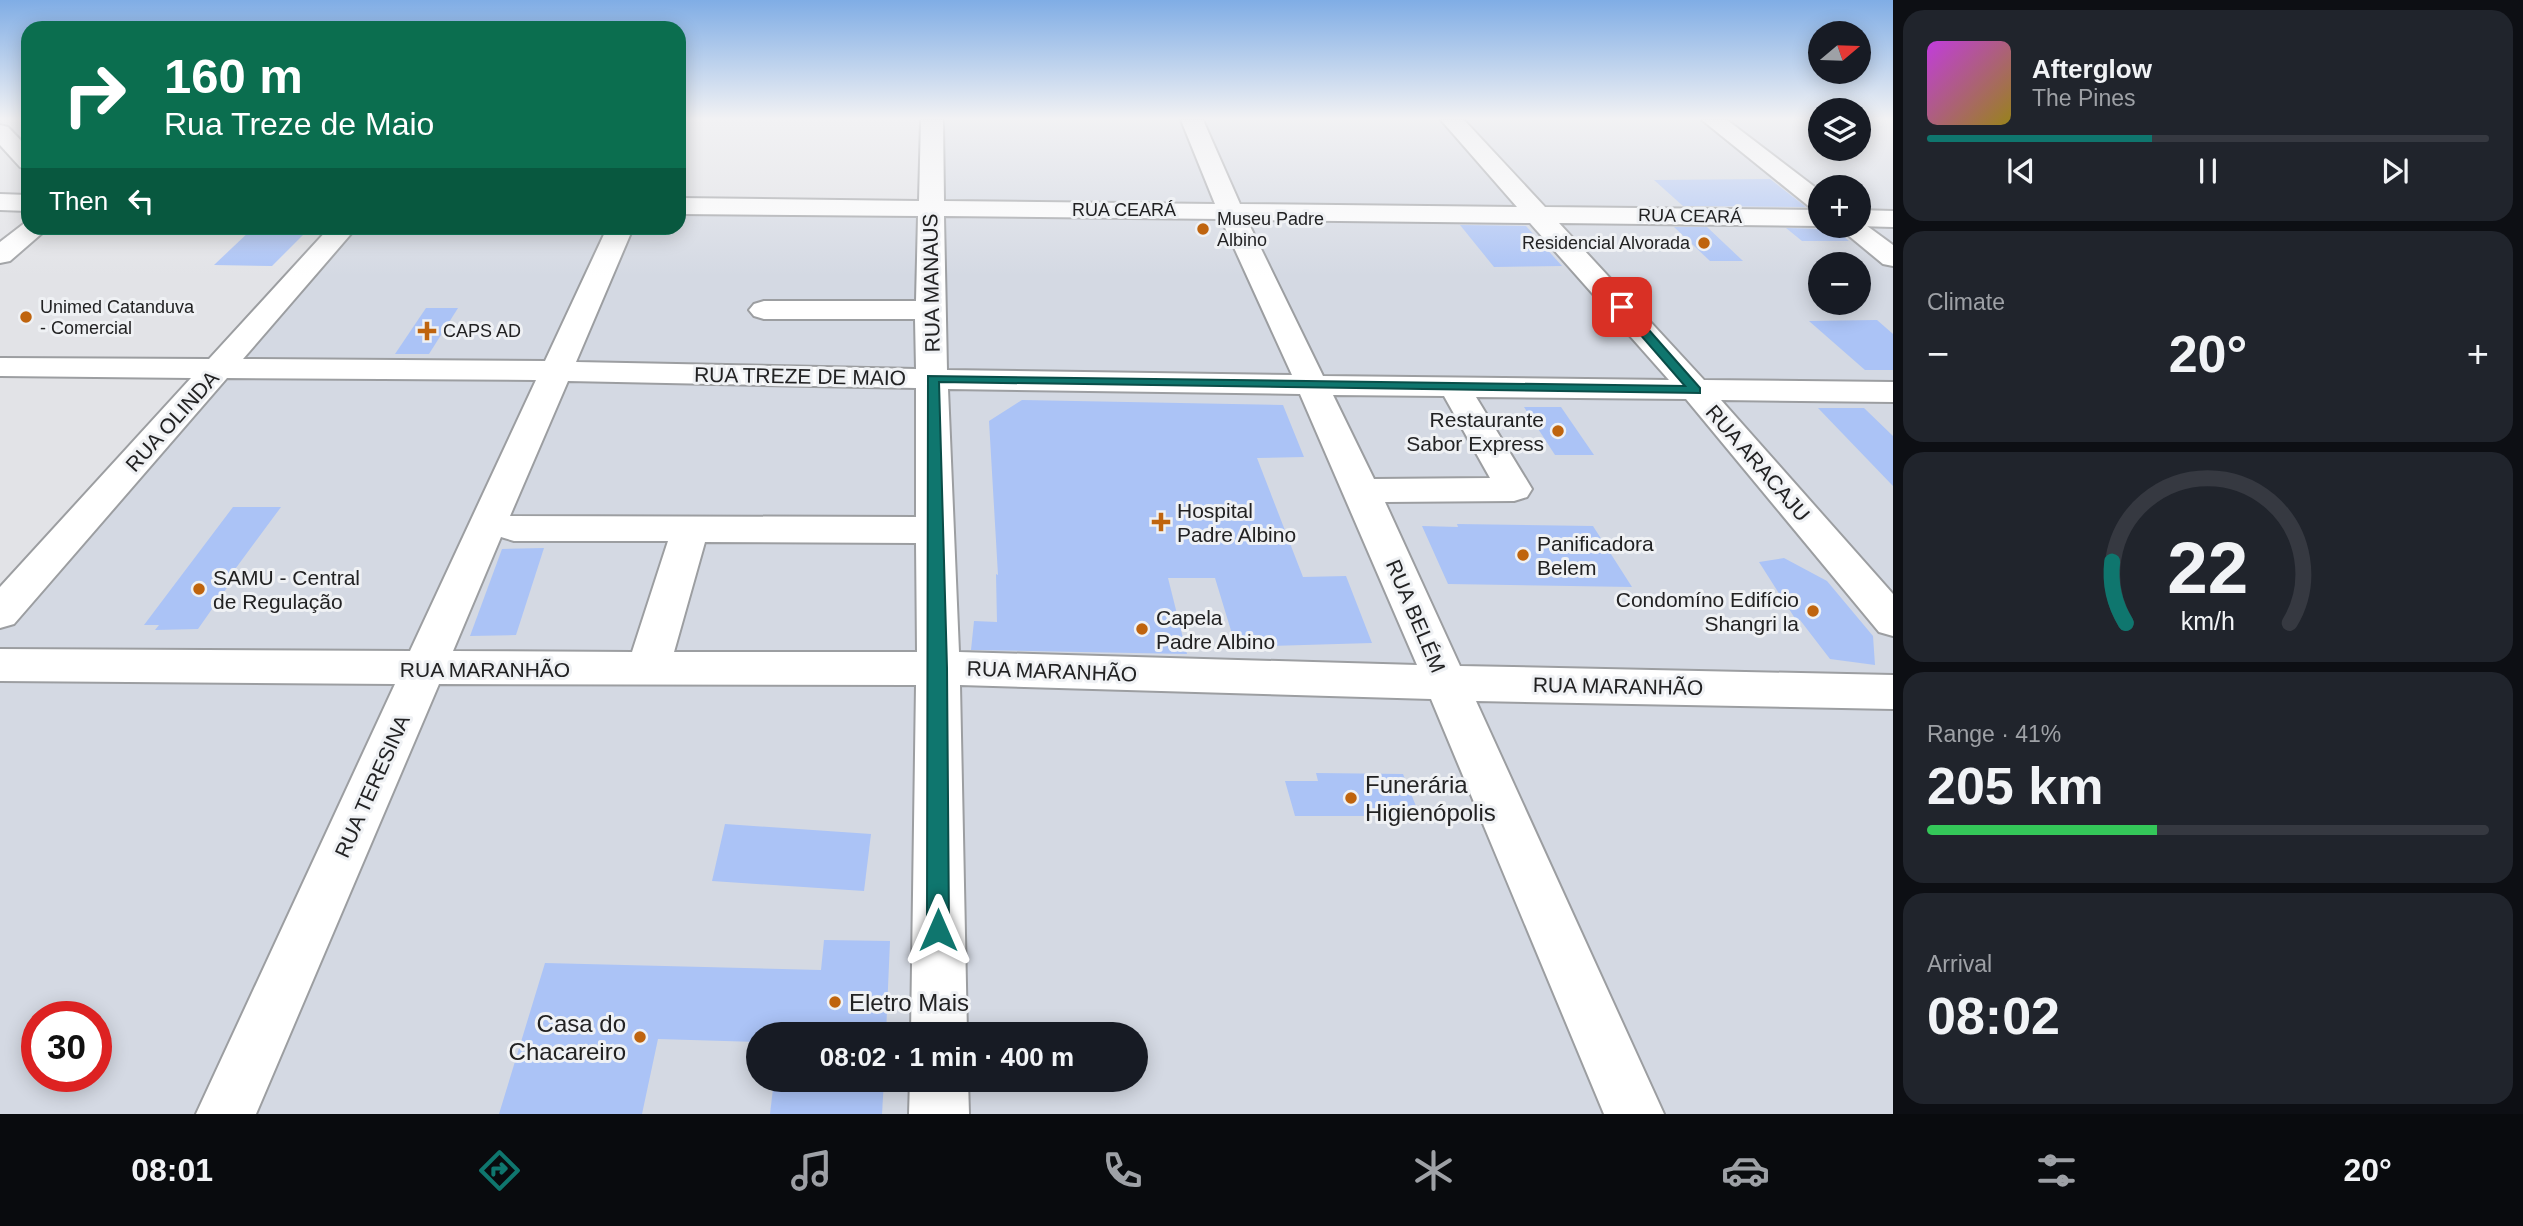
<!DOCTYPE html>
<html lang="en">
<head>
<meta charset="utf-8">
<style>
	:root { --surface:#171b24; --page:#20242c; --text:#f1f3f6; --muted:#9ea1a6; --line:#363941; --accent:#0f766e }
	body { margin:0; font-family:Arial,sans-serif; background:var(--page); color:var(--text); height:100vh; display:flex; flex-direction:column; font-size:26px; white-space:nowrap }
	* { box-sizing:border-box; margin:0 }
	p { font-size:23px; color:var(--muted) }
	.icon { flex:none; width:38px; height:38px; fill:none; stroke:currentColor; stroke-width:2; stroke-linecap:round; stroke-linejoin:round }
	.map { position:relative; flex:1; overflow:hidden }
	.details { display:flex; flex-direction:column; gap:10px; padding:10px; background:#0d0f14; width:630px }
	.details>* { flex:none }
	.banner { position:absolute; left:21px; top:21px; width:665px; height:214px; border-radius:21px; box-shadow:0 4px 18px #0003; background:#0b6e4f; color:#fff; overflow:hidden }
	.needle { width:46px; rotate:71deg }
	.buttons { position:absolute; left:1808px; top:21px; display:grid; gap:14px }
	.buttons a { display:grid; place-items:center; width:63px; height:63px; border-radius:50%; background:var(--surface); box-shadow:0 4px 18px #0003; font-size:35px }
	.speed { position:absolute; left:21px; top:1001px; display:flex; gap:14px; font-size:35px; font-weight:700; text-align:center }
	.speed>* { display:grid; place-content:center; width:91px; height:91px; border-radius:50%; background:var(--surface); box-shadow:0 4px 18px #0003; line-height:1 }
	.speed .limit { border:10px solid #d22; background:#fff; color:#111 }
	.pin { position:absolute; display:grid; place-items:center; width:60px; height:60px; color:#fff; margin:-30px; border-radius:14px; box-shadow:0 4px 10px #0006 }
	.me { position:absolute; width:77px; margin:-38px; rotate:0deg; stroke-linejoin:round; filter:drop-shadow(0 0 5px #0008) }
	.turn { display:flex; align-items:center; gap:24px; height:147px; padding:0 28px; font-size:32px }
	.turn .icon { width:91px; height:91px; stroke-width:2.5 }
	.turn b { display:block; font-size:49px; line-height:60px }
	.then { display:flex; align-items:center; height:66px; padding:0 28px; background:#0003; gap:14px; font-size:26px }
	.big { font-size:52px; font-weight:600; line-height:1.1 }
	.details .widget { flex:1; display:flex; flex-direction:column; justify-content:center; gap:10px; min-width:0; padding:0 24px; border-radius:21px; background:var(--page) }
	.details .dial { align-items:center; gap:0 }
	.dial svg { height:182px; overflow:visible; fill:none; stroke:var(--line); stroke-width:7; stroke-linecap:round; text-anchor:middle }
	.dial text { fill:var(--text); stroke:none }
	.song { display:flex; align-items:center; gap:21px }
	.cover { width:84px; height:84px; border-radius:10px; background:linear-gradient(135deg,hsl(290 70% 55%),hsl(50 70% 35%)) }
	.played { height:7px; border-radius:4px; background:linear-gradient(90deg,var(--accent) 40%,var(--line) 40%) }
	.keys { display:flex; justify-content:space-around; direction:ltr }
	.heat { display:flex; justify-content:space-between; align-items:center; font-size:38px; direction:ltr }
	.charge { height:10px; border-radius:5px; background:linear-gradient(90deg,#34c759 41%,var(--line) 0) }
	.trip { position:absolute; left:746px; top:1022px; width:402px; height:70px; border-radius:35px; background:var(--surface); box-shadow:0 4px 18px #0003; font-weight:600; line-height:70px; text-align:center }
	.dock { display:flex; height:112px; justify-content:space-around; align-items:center; background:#090b0e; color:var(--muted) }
	.dock .icon { width:49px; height:49px }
	.dock .current { color:var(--accent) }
	.dock b { font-size:32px; color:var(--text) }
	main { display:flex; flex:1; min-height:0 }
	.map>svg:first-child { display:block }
	.built { fill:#d4d9e3; fill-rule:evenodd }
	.building { fill:#abc3f6 }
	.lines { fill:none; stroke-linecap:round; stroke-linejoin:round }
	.minor-casing { stroke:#9c9ea1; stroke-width:4 }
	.major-casing { stroke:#9c9ea1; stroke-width:4 }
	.minor { fill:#fff; fill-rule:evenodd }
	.major { fill:#fff; fill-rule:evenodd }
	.route { fill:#0f766e; stroke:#0a4d48; stroke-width:2 }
	.poi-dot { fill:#bf640e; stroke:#eff1f4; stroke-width:2.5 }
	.labels { text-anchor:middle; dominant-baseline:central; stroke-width:6; stroke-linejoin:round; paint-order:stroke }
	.far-street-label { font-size:18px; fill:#222223; stroke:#eff1f4 }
	.far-poi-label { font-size:18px; fill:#222223; stroke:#eff1f4; text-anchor:start }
	.street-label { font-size:21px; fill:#222223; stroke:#eff1f4 }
	.poi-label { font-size:21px; fill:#222223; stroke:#eff1f4; text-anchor:start }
	.near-poi-label { font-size:24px; fill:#222223; stroke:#eff1f4; text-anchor:start }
</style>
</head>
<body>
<main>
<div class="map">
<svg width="1893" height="1114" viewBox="0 0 1893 1114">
	<rect width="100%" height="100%" fill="#e2e3e7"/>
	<path class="built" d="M934 120H1820V149H1858L1859 120H1893V1114H0V608L343 228H679V200L931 206ZM1820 187H1858V226H1820ZM1820 264H1858V303H1820ZM37 1017H96V1076H37ZM758 1034H1136V1080H758Z"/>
	<g class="building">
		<polygon points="1770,179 1806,207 1683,206 1654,180"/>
		<polygon points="1460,225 1526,226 1562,266 1494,267"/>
		<polygon points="1823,226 1831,226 1849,241 1802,241 1786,228 1820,229"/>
		<polygon points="1674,227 1707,227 1743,261 1710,261"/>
		<polygon points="252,229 308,230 272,266 214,265"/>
		<polygon points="426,308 458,308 429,354 395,354"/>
		<polygon points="1877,320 1893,334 1893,370 1865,370 1809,321"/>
		<polygon points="1022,400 1283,405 1304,457 1257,458 1303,577 1346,576 1372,643 1236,647 1215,578 1168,578 1187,654 971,650 974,621 997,622 996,574 998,575 989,421"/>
		<polygon points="1524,407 1561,407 1594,455 1555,455"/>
		<polygon points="1818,408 1864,408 1893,436 1893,486"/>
		<polygon points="233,507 281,507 233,572 238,572 198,629 155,630 159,625 144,625"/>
		<polygon points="1457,524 1593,526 1632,587 1448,584 1422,526 1458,527"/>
		<polygon points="544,548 516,635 470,636 502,549"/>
		<polygon points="1784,558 1827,581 1873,636 1875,665 1830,659 1800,620 1796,620 1759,562"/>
		<polygon points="1316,773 1403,774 1420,816 1295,816 1285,781 1318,781"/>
		<polygon points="725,824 871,834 864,891 712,881"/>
		<polygon points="824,940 890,941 886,1034 758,1034 758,1042 658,1039 642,1114 499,1114 545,963 821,970"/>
		<polygon points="774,1080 884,1080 882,1114 770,1114"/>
	</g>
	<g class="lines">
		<defs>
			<g id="minor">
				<path d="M921 120H943L944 201 1215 204 1181 120H1203L1240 204 1517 207 1441 120H1464L1545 207 1820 210V226L1559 223 1704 380 1893 382V402L1721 400 1893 594V636L1879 632 1686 399 1476 397 1532 489 1527 497 1514 501 1385 502 1460 666 1893 675V709L1476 701 1664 1114H1604L1431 699 960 685 967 1034H911L916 685 439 684 256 1114H196L395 684 0 681V649L410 651 536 380 227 378 14 624 0 628V587L191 378 0 376V358L209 359 329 228H356L243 359 545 361 607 228H633L576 362 916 369 915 319H764L754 316 749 310 754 304 764 301H916L918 216 679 214V198L919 201ZM944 216 1221 219 1292 375 947 370ZM1247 220 1530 223 1669 380 1323 376ZM568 381 916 388V517L510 516ZM948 389 1300 394 1417 665 959 652ZM1333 395 1444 396 1490 478 1374 479ZM501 537 514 541H668L632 652 453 651ZM705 542 916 543 917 652H674Z"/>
				<polygon points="0,125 8,127 28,148 28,169 20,167 0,145"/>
				<polygon points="0,194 28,195 28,211 0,210"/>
				<polygon points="1858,210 1893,211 1893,227 1858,226"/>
				<polygon points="26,222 28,222 28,228 48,228 10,261 0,263 0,242"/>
				<polygon points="910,1080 968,1080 969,1114 909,1114"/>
			</g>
			<g id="major">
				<polygon points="1702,120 1727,120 1820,191 1820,211 1811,208"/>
				<polygon points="1859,220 1893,245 1893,266 1883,264 1837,226 1858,226"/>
			</g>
		</defs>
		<use href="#minor" class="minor-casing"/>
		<use href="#major" class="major-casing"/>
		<use href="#minor" class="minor"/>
		<use href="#major" class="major"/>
	</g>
	<linearGradient id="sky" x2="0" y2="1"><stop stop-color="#80ade5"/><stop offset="0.43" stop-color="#f2f2f4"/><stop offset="1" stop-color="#f2f2f4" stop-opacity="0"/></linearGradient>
	<rect width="1893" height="276" fill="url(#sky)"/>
	<polygon class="route" points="1622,303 1626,304 1700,388 1700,393 939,382 947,668 949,930 946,937 938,940 931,937 927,930 928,376 1685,386 1618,309 1618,304"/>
	<g class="poi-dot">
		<circle cx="1203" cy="229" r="7"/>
		<circle cx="1704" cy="243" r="7"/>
		<circle cx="26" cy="317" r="7"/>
		<path d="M423.5 320.5h7v7h7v7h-7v7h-7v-7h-7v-7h7z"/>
		<circle cx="1558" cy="431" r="7"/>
		<path d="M1157.5 511.5h7v7h7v7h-7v7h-7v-7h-7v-7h7z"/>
		<circle cx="1523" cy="555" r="7"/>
		<circle cx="199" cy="589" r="7"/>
		<circle cx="1813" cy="611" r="7"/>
		<circle cx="1142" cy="629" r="7"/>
		<circle cx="1351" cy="798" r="7"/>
		<circle cx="835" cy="1002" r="7"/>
		<circle cx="640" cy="1037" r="7"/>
	</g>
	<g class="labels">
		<g class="far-street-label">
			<text x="1124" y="210">RUA CEARÁ</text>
			<text transform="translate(1690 216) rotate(1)">RUA CEARÁ</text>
		</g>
		<g class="far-poi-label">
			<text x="1217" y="219">Museu Padre<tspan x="1217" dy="21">Albino</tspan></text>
			<text x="1690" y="243" text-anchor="end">Residencial Alvorada</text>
			<text x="40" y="307">Unimed Catanduva<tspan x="40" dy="21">- Comercial</tspan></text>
			<text x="443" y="331">CAPS AD</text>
		</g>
		<g class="street-label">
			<text transform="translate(931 283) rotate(-91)">RUA MANAUS</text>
			<text transform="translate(800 376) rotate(1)">RUA TREZE DE MAIO</text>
			<text transform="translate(172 421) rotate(-48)">RUA OLINDA</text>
			<text transform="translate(1758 463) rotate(49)">RUA ARACAJU</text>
			<text transform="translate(1416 616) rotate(67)">RUA BELÉM</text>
			<text x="485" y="669">RUA MARANHÃO</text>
			<text transform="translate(1052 671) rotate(2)">RUA MARANHÃO</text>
			<text transform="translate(1618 686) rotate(1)">RUA MARANHÃO</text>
			<text transform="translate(372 786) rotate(-66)">RUA TERESINA</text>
		</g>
		<g class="poi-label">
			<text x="1544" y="419" text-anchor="end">Restaurante<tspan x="1544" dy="24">Sabor Express</tspan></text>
			<text x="1177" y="510">Hospital<tspan x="1177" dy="24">Padre Albino</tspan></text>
			<text x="1537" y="543">Panificadora<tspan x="1537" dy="24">Belem</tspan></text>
			<text x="213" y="577">SAMU - Central<tspan x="213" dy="24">de Regulação</tspan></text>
			<text x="1799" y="599" text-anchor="end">Condomíno Edifício<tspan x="1799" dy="24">Shangri la</tspan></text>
			<text x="1156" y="617">Capela<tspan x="1156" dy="24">Padre Albino</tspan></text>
		</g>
		<g class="near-poi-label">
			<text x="1365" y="784">Funerária<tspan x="1365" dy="28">Higienópolis</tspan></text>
			<text x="849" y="1002">Eletro Mais</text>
			<text x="626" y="1023" text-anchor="end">Casa do<tspan x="626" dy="28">Chacareiro</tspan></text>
		</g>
	</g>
</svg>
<div class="buttons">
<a><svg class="needle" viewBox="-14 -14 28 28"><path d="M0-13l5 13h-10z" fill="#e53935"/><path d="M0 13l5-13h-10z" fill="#9ea1a6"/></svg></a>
<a><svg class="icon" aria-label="layers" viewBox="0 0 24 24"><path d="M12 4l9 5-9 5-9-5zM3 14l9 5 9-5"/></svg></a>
<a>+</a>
<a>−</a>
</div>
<div class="speed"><div class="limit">30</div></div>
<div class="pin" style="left:1622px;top:307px;background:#d93025"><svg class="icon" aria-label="arrive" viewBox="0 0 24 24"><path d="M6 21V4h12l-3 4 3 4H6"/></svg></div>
<svg class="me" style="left:938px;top:930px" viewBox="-20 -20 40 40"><path d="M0-17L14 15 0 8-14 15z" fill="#0f766e" stroke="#fff" stroke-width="4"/></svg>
<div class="trip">08:02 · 1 min · 400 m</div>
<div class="banner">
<div class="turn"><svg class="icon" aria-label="right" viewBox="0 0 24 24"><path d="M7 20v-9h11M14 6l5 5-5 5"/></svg><div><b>160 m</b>Rua Treze de Maio</div></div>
<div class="then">Then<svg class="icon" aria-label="left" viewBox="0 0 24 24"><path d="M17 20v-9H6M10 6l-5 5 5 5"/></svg></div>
</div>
</div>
<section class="details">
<div class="widget">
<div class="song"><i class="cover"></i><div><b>Afterglow</b><p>The Pines</p></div></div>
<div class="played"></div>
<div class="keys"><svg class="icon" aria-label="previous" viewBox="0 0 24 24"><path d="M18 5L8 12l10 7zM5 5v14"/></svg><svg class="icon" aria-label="pause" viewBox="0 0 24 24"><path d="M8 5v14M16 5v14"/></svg><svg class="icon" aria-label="next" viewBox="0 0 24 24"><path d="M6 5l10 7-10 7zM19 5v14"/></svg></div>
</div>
<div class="widget"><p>Climate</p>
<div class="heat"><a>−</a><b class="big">20°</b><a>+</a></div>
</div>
<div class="widget dial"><svg viewBox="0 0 100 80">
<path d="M14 69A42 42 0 1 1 86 69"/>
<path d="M14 69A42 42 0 0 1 8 42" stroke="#0f766e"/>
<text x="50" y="56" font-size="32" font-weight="700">22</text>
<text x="50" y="72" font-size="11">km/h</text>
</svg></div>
<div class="widget"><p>Range · 41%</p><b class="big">205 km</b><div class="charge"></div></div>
<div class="widget"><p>Arrival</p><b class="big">08:02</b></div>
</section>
</main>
<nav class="dock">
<b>08:01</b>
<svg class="icon current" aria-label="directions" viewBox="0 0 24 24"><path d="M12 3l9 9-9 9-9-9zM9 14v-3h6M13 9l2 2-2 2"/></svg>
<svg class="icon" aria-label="music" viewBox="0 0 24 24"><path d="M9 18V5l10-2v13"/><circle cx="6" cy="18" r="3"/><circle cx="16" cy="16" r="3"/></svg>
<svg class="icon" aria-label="phone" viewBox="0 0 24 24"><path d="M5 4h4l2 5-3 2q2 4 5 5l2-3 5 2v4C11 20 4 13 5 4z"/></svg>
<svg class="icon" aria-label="climate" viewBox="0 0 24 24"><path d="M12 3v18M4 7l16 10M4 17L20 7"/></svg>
<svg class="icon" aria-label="car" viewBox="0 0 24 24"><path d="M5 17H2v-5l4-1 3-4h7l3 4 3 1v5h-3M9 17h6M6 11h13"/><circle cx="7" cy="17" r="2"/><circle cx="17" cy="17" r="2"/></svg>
<svg class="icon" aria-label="filters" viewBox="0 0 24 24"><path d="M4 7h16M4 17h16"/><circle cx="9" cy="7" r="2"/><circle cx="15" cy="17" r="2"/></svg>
<b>20°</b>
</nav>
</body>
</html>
